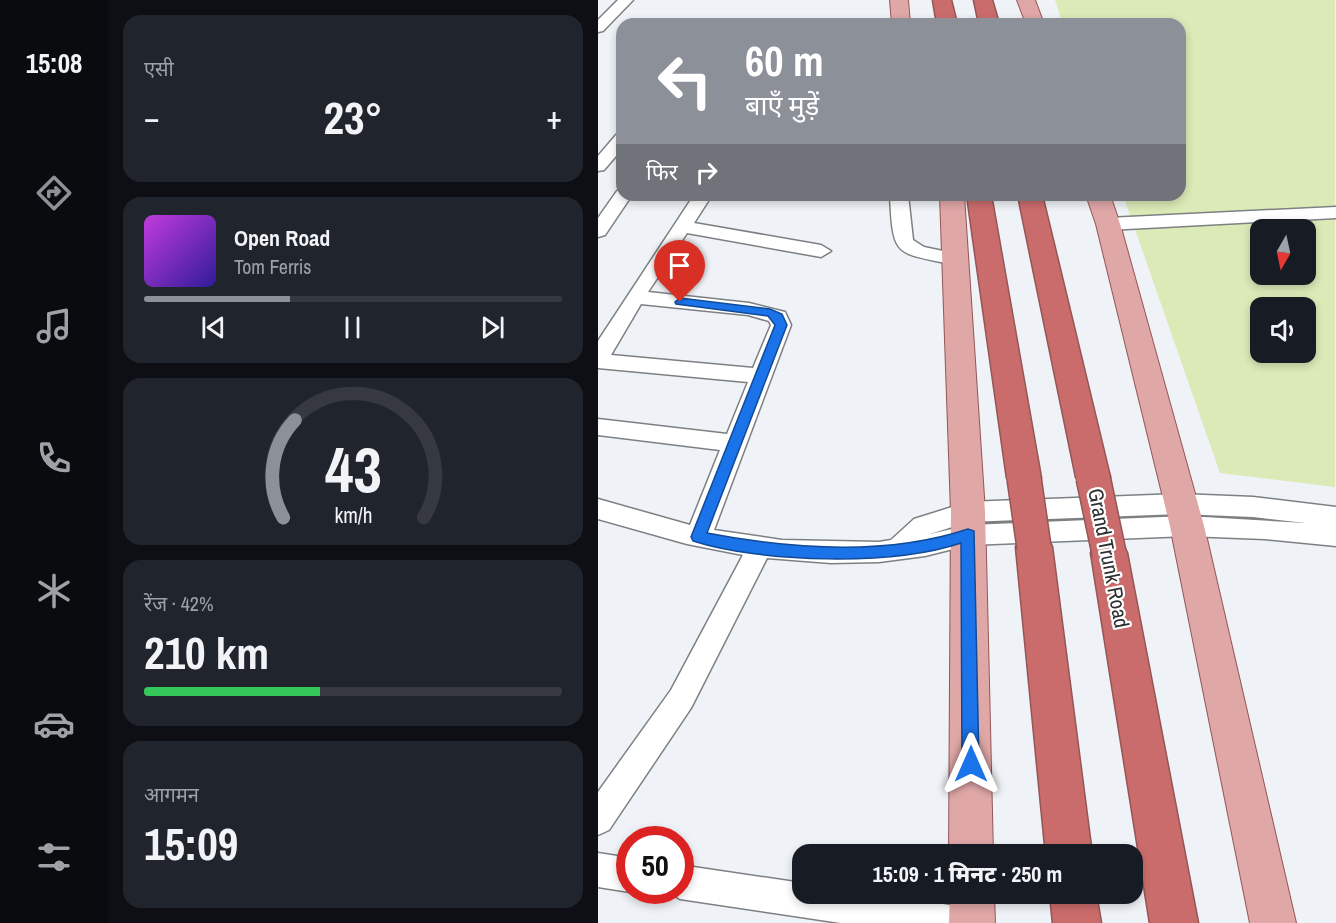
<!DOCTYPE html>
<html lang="hi">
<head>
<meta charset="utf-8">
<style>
	:root { --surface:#171b24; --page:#20242c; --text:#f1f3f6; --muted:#9ea1a6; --line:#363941; --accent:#8c9099 }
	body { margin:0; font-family:"Archivo Narrow","Noto Sans Devanagari",sans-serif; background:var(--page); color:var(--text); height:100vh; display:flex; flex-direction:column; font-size:22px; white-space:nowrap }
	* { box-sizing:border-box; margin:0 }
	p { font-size:20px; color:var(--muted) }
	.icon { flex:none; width:33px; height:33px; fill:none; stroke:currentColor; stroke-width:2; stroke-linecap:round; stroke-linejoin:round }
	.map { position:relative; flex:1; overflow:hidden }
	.drawer { display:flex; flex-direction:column; gap:15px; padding:15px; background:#0d0f14; width:490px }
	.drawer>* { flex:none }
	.hud { position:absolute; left:18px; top:18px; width:570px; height:183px; border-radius:18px; box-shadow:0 3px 9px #0003; background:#8c9099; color:#fff; overflow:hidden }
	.needle { width:39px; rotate:189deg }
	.buttons { position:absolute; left:652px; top:219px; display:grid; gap:12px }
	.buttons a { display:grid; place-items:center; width:66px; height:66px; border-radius:12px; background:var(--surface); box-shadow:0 3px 9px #0003; font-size:30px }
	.speed { position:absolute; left:18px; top:826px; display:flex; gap:12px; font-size:30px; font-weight:700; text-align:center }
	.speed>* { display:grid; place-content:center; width:78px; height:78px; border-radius:50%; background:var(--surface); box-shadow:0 3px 9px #0003; line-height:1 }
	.speed .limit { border:9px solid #d22; background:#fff; color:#111 }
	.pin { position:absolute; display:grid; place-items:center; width:51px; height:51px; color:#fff; margin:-62px -26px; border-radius:50% 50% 50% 0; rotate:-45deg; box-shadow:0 0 6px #0007 }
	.pin .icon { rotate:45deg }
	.me { position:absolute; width:66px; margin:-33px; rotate:0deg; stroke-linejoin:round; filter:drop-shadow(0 0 4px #0008) }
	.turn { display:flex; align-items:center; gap:21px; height:126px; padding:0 30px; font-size:27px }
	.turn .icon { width:78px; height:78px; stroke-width:2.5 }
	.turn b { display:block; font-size:42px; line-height:51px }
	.then { display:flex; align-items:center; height:57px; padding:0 30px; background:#0003; gap:12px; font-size:22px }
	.big { font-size:45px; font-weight:800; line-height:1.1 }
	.drawer .widget { flex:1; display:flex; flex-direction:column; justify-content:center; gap:9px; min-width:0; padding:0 21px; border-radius:18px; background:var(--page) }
	.drawer .dial { align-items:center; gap:0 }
	.dial svg { height:156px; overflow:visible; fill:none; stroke:var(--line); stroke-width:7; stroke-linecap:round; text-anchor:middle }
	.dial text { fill:var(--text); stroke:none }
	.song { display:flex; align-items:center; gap:18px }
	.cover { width:72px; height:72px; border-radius:9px; background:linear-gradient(135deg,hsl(290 70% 55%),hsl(250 70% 35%)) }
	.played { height:6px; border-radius:3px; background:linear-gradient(90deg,var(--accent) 35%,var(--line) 35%) }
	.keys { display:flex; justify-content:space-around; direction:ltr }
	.heat { display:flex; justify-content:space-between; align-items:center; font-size:33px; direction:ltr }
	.charge { height:9px; border-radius:4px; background:linear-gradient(90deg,#34c759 42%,var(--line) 0) }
	.trip { position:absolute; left:194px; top:844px; width:351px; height:60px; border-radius:18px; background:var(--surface); box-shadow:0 3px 9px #0003; font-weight:800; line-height:60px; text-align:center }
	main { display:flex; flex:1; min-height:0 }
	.dock { display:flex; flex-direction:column; width:108px; justify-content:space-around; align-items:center; background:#090b0e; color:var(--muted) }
	.dock .icon { width:42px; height:42px }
	.dock .on { color:var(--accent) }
	.dock b { font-size:27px; color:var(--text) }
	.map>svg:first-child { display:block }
	.green { fill:#dceab8; fill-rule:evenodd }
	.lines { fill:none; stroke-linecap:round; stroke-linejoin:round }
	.minor-casing { stroke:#7d8083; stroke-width:3 }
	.major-casing { stroke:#945657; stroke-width:2 }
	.highway-casing { stroke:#945657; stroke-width:3 }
	.minor { fill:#fff; fill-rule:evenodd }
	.major { fill:#e0a7a7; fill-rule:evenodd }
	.highway { fill:#cb6c6c; fill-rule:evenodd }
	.highway-bridge-casing { stroke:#945657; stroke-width:36; stroke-linecap:butt }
	.highway-bridge { stroke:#cb6c6c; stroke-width:33 }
	.route { fill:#1a73e8; stroke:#114b97; stroke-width:1.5 }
	.labels { text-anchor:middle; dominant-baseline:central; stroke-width:4.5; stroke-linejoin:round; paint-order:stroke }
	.street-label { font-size:21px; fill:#2d2e2f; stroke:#fff }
</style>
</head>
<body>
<main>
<nav class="dock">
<b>15:08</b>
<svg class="icon on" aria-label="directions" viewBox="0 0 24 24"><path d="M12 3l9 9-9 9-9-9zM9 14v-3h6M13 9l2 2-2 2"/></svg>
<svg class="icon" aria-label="music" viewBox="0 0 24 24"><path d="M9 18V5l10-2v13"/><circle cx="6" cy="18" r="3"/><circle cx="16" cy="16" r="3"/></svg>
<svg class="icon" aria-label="phone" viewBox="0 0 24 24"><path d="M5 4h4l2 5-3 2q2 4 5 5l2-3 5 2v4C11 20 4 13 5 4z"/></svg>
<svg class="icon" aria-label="climate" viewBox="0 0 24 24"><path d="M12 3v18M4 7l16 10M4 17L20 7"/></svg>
<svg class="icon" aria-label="car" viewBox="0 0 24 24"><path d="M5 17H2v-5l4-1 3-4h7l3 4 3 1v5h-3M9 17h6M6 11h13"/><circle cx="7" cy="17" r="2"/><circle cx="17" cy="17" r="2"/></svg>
<svg class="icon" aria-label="filters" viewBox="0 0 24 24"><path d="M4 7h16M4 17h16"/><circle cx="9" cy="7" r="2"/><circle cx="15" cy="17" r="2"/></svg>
</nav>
<section class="drawer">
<div class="widget"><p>एसी</p>
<div class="heat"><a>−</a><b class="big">23°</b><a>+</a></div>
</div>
<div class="widget">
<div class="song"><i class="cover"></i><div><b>Open Road</b><p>Tom Ferris</p></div></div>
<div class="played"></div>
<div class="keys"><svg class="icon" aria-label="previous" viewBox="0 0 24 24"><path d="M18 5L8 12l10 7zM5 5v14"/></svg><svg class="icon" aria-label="pause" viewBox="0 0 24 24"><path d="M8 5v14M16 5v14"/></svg><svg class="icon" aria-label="next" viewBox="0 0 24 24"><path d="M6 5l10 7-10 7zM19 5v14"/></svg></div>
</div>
<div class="widget dial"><svg viewBox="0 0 100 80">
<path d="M14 69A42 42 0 1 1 86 69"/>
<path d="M14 69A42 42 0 0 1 20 19" stroke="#8c9099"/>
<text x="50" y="56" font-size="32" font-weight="700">43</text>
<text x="50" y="72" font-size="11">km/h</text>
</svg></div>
<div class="widget"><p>रेंज · 42%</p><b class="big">210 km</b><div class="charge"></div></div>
<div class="widget"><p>आगमन</p><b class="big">15:09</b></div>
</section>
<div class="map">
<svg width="738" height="923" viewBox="0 0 738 923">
	<rect width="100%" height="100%" fill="#eff2f6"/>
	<path class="green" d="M457 0H737V487L622 473 525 195H582V24H465ZM663 230H708V274H663ZM663 308H708V352H663Z"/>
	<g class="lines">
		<defs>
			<g id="minor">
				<polygon points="20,0 35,0 5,31 0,32 0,20"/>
				<polygon points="24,134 24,149 6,170 0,171 0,156 18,135"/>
				<polygon points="24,190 24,195 34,195 7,235 0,237 0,218 19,191"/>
				<path d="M96 195H114L96 223 223 245 233 251 223 257 89 233 50 292 151 303 187 312 193 325 116 530 184 540 281 542 293 540 316 519 370 502 582 494 655 497 738 507V546L667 539 589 536 371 545 327 556 281 562 233 563 169 558 93 708 11 830 0 835V792L73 690 145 555 89 544 0 519V499L92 525 122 450 0 435V419L129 434 150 382 0 368V341ZM43 304 150 315 171 321 173 325 155 368 13 355ZM582 514 655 517 707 523 589 516 371 525 332 534 370 522Z"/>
				<path d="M292 195H310L315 240 326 247 364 255 367 259 364 263 357 265C297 252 295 259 292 195Z"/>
				<polygon points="738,207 738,218 510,230 501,224 510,218"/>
				<polygon points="0,853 32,858 32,891 34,891 32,892 0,887"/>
				<polygon points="82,865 204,883 204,894 278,894 358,906 370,911 375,923 243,923 82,899 69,891 82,891"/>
			</g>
			<g id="major">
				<polygon points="292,0 310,0 312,24 294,24"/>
				<polygon points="419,0 437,0 446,24 428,24"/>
				<polygon points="342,195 366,195 387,512 395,855 351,855 353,512"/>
				<polygon points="488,195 512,195 522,224 606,526 698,923 652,923 572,526 498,224"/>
				<polygon points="352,894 396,894 397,923 351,923"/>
			</g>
			<g id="highway">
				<polygon points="335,0 353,0 359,24 339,24"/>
				<polygon points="376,0 394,0 401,24 381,24"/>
				<polygon points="369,195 393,195 443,478 438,487 426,490 414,487 409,478"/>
				<polygon points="420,195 444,195 512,477 507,486 495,489 483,486 478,477"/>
				<polygon points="436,533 449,537 454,547 494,855 448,855 418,547 423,537"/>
				<polygon points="511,539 524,543 529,553 600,923 552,923 493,553 498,543"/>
				<polygon points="452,894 498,894 503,923 455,923"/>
			</g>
		</defs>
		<use href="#minor" class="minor-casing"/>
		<use href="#major" class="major-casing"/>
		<use href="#highway" class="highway-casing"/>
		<use href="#minor" class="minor"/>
		<use href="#major" class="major"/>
		<use href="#highway" class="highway"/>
		<defs>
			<g id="highway-bridge">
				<polyline points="495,477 511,553"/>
				<polyline points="426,478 436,547"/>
			</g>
		</defs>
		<use href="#highway-bridge" class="highway-bridge-casing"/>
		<use href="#highway-bridge" class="highway-bridge"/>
	</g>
	<path class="route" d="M82 298 172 309 184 314 189 325 109 533C192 549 289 556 370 529L376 531 381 764 379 770 373 772 366 770 364 764 363 543C295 566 164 563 95 541L93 537 177 325 170 316 78 304 77 302Z"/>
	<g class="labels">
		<g class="street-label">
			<text transform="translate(511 558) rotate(79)">Grand Trunk Road</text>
		</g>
	</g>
</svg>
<div class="buttons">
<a><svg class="needle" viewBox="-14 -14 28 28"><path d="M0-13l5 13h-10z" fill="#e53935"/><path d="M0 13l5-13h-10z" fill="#9ea1a6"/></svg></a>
<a><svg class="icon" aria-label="sound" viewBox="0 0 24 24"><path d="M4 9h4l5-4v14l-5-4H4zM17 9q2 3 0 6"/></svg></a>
</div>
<div class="speed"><div class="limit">50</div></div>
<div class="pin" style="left:82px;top:302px;background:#d93025"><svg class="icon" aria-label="arrive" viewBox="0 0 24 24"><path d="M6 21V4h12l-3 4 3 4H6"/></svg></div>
<svg class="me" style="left:373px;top:764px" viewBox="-20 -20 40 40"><path d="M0-17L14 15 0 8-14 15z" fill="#1a73e8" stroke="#fff" stroke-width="4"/></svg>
<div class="trip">15:09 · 1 मिनट · 250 m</div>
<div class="hud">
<div class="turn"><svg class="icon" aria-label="left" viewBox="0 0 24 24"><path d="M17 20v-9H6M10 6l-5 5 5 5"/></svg><div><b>60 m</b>बाएँ मुड़ें</div></div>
<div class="then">फिर<svg class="icon" aria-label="right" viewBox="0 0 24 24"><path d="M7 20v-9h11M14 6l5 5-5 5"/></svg></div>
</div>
</div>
</main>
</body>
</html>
